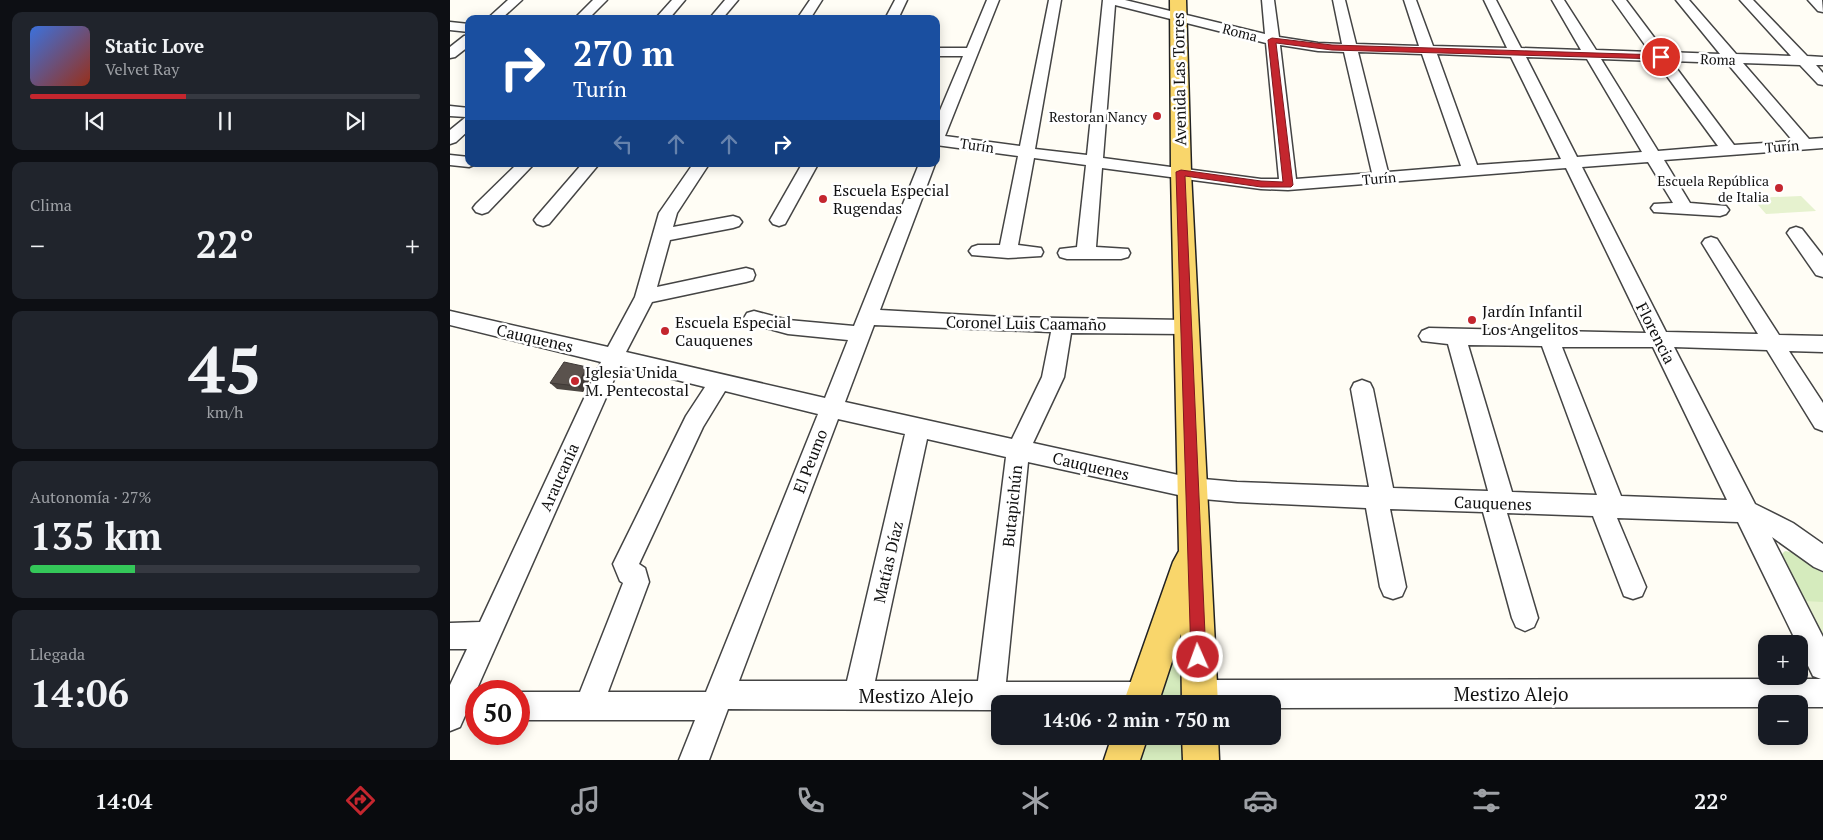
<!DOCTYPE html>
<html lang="es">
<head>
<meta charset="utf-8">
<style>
	:root { --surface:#171b24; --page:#20242c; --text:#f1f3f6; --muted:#9ea1a6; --line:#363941; --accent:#c4262e }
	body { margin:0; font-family:"PT Serif",serif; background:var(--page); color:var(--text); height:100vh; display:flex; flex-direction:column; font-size:19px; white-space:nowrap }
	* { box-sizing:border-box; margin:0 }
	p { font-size:16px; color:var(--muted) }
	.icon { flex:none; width:28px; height:28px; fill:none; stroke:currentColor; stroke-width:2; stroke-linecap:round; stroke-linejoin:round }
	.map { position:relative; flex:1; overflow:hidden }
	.details { display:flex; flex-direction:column; gap:12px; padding:12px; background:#0d0f14; width:450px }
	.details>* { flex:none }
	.guide { position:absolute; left:15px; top:15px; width:475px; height:152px; border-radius:10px; box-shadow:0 2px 12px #0003; background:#1a4fa0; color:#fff; overflow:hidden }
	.fabs { position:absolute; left:1308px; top:635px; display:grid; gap:10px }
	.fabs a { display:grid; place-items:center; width:50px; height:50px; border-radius:10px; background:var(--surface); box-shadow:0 2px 12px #0003; font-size:25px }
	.speed { position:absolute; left:15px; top:680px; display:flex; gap:10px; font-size:25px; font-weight:700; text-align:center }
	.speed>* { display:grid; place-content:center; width:65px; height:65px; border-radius:50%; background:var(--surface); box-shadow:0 2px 12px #0003; line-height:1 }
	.speed .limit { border:8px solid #d22; background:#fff; color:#111 }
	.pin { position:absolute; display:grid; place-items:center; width:42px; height:42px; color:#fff; margin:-21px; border:2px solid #fff; border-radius:50%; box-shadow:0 1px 5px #0007 }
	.me { position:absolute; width:55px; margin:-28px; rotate:358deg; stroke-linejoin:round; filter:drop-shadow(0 0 4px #0008) }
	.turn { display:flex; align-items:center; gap:18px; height:105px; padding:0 25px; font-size:22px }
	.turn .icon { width:65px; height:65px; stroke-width:2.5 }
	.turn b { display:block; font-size:35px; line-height:42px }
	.lanes { display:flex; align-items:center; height:48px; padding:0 25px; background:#0003; justify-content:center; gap:25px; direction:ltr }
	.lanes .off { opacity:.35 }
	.big { font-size:38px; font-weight:700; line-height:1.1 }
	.details .widget { flex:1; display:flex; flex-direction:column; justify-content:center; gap:8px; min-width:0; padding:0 18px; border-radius:10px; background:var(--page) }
	.details .dial { align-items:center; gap:0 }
	.dial b { font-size:65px; line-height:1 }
	.song { display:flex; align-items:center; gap:15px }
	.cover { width:60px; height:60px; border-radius:8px; background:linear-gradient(135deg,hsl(220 70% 55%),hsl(10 70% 35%)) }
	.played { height:5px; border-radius:2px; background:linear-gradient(90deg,var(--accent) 40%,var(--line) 40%) }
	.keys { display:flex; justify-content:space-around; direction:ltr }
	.heat { display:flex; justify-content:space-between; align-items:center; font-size:28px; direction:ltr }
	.charge { height:8px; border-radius:4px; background:linear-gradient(90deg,#34c759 27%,var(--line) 0) }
	.trip { position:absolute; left:541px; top:695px; width:290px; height:50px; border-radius:10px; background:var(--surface); box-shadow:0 2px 12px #0003; font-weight:700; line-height:50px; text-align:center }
	.dock { display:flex; height:80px; justify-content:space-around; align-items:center; background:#090b0e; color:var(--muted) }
	.dock .icon { width:35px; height:35px }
	.dock .selected { color:var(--accent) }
	.dock b { font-size:22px; color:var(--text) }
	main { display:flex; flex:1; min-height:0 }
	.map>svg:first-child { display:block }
	.green { fill:#d5ebbd }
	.pitch { fill:#e6f2cf }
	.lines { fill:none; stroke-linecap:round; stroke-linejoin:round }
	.minor-casing { stroke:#444; stroke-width:3 }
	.major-casing { stroke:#222; stroke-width:3 }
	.minor { fill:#fff; fill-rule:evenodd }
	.major { fill:#f9d66b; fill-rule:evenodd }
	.wall { fill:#4d4742 }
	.shaded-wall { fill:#3f3936 }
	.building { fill:#5a524d; stroke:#3f3936 }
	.route { fill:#c4262e; stroke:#7f191e }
	.poi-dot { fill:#c4262e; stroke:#fff; stroke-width:2 }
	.labels { text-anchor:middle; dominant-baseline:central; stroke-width:5; stroke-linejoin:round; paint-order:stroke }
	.far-street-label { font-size:14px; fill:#111; stroke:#fff }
	.far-poi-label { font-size:14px; fill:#111; stroke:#fff; text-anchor:end }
	.street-label { font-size:16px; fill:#111; stroke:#fff }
	.poi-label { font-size:16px; fill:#111; stroke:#fff; text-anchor:start }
	.near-street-label { font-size:19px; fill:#111; stroke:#fff }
</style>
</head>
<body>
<main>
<section class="details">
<div class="widget">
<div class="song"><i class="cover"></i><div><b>Static Love</b><p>Velvet Ray</p></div></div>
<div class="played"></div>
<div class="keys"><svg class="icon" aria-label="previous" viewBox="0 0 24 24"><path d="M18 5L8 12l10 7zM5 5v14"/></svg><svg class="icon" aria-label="pause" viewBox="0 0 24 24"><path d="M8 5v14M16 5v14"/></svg><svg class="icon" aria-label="next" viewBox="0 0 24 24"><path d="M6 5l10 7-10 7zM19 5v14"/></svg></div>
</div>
<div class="widget"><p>Clima</p>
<div class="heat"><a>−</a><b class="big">22°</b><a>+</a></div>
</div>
<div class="widget dial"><b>45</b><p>km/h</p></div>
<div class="widget"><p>Autonomía · 27%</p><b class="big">135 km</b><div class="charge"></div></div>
<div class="widget"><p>Llegada</p><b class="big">14:06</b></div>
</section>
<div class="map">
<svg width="1373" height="760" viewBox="0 0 1373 760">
	<rect width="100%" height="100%" fill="#fffdf5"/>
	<g class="green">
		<polygon points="1335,551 1346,553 1373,573 1373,646 1330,556"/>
		<polygon points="734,604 735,704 706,704"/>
		<polygon points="696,736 735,736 735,760 690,760"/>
	</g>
	<g class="pitch">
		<polygon points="1351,196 1366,211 1316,214 1302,198"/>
		<polygon points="1354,601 1373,602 1373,636"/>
	</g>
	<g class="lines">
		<defs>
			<g id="minor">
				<polygon points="58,0 72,0 51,19 37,19"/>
				<polygon points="143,0 157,0 138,19 124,19"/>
				<polygon points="222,0 235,0 219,19 205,19"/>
				<polygon points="275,0 288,0 272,19 259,19"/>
				<polygon points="360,0 372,0 360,19 347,19"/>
				<polygon points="445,0 457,0 448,19 435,19"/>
				<path d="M537 0H549L495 136 570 146 599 0H611L585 149 637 155 653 0H675L815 34 812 0H824L829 37 868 43 892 44 883 0H895L906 44 969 46 954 0H966L983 46 1057 48 1034 0H1046L1071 48 1131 50 1102 0H1114L1146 50 1200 52 1163 0H1176L1215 52 1270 54 1226 0H1239L1286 54 1341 56 1290 0H1303L1357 56 1373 57V65H1366L1373 73V85L1368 84 1350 65 1293 63 1359 139 1373 138V148L1214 160 1240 203 1276 206 1279 210 1276 214 1270 216 1204 212 1201 208 1204 204 1223 203 1198 162 1132 167 1216 332 1308 334 1252 243 1255 239 1261 237 1267 239 1329 335 1373 336V352L1339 351 1373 403V431L1365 428 1317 350 1224 347 1305 504 1343 523 1373 544V571L1364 567 1322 537 1373 637V707H1349V704H1316V707L822 708V704H740L736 694 740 684 750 680 1371 679 1363 676 1288 522 1167 518 1196 587 1192 596 1183 599 1174 596 1143 516 1057 513 1088 618 1084 627 1075 631 1066 627 1062 618 1033 512 940 509 956 587 952 596 943 599 934 596 930 587 916 508 787 502 742 498 578 462 556 682H693L703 686 707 696 704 704H550V710H540L278 709 259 760H229L245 720H69V692H130L173 583 170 581 163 564 236 416 255 387 170 366 10 727 0 731V685L17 649H0V623L30 622 151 362 0 325V311L158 347 185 297 209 213 243 164H259L227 213 223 227 283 216 289 218 292 222 289 226 283 228 220 240 207 287 296 268 303 270 305 275 303 280 296 282 202 302 176 352 375 398 398 340 338 334 297 323 294 318 297 313 304 311 338 320 404 326 469 164H485L430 310 554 317 736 320 743 322 746 327 743 332 736 334 621 333 614 377 583 443 742 478 787 482 919 487 901 389 904 383 912 380 920 383 923 389 943 488 1038 491 998 344 972 341 969 336 972 331 979 328 1196 333 1116 168 838 190 811 189 652 168 646 247 678 249 680 253 678 257 671 259H617L610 257 608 253 610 249 627 247 636 165 584 158 568 245 591 248 593 252 591 256 558 258 522 255 519 251 522 247 528 245H550L568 156 486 145V120L513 56H486V48H517ZM665 5 816 43 829 179H811L653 158ZM830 45 868 51 894 52 922 173 846 179ZM908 52 972 54 1011 166 938 172ZM987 54 1061 57 1111 159 1027 165ZM1076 57 1137 59 1192 152 1127 157ZM1151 59 1206 61 1268 146 1208 151ZM1221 61 1277 63 1343 141 1284 145ZM424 325 601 332 592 377 562 439 395 402ZM1018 345 1092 346 1147 495 1062 492ZM1112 347H1203L1277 500 1171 496ZM275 391 368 414 256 692H158L199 582 195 568 189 564 253 427ZM388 419 455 434 397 681H289ZM477 439 556 457 528 681H425Z"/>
				<polygon points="1358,0 1372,0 1373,12 1368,11"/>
				<polygon points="0,22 19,24 19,32 0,30"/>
				<polygon points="19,35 19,46 5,57 0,58 0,47 14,36"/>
				<polygon points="0,106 19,108 19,130 6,142 0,144 0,130 16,117 0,116"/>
				<polygon points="0,155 19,157 19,164 26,164 19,167 0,165"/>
				<polygon points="67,164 83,165 38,212 32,214 26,212 23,208 26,204"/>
				<polygon points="132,164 149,164 99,224 93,226 87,224 84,220 87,216"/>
				<polygon points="352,164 368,164 335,224 329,226 323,224 320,220"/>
				<polygon points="1346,227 1352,229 1373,256 1373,277 1366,275 1337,233 1340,229"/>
			</g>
			<g id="major">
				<polygon points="720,0 736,0 741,172 768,704 732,704 731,634 708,704 673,704 723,562 729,551 721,172"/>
				<polygon points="662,736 698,736 690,760 654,760"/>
				<polygon points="732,736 768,736 769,760 733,760"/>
			</g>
		</defs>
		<use href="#minor" class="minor-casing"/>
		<use href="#major" class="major-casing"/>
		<use href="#minor" class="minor"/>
		<use href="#major" class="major"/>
	</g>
	<polygon class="wall" points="137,367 143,373 133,392 107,389 100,383"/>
	<polygon class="shaded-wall" points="137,367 143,373 133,392 127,386"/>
	<polygon class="building" points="114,362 137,367 127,386 100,383"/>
	<polygon class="route" points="822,38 882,45 1211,55 1215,57 1211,59 882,50 826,43 843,185 841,187 811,187 735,176 756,657 753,662 748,665 743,662 741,657 726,172 731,170 811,181 833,182 818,40"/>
	<g class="poi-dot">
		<circle cx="707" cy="116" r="5"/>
		<circle cx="1329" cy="188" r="5"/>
		<circle cx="373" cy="199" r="5"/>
		<circle cx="1022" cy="320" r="5"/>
		<circle cx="215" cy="331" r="5"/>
		<circle cx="125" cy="381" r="5"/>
	</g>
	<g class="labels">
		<g class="far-street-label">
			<text transform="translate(790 32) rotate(14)">Roma</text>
			<text transform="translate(1268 59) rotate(2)">Roma</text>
			<text transform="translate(527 145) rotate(8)">Turín</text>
			<text transform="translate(1332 146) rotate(-4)">Turín</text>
			<text transform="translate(929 178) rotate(-5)">Turín</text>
		</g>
		<g class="far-poi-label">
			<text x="697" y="116">Restoran Nancy</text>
			<text x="1319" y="180">Escuela República<tspan x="1319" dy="16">de Italia</tspan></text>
		</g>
		<g class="street-label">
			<text transform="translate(729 79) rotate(-91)">Avenida Las Torres</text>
			<text transform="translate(576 323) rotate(1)">Coronel Luis Caamaño</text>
			<text transform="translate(1206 333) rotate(63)">Florencia</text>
			<text transform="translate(85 338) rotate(13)">Cauquenes</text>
			<text transform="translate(360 461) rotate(-69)">El Peumo</text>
			<text transform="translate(641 466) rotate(13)">Cauquenes</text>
			<text transform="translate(109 477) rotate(-66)">Araucanía</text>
			<text transform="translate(1043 503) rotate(2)">Cauquenes</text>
			<text transform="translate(562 506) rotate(-84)">Butapichún</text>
			<text transform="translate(438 562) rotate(-77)">Matías Díaz</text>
		</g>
		<g class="poi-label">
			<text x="383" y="190">Escuela Especial<tspan x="383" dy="18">Rugendas</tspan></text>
			<text x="1032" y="311">Jardín Infantil<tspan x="1032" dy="18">Los Angelitos</tspan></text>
			<text x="225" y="322">Escuela Especial<tspan x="225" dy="18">Cauquenes</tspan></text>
			<text x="135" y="372">Iglesia Unida<tspan x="135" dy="18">M. Pentecostal</tspan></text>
		</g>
		<g class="near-street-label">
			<text x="1061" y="693">Mestizo Alejo</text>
			<text x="466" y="695">Mestizo Alejo</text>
		</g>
	</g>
</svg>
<div class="fabs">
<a>+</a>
<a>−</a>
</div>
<div class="speed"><div class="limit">50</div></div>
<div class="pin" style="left:1211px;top:57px;background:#d93025"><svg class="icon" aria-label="arrive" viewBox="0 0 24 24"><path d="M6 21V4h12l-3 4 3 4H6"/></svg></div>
<svg class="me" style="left:748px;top:657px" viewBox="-20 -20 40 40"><circle r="17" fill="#c4262e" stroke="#fff" stroke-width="3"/><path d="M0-11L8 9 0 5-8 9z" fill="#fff"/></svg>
<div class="trip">14:06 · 2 min · 750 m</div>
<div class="guide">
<div class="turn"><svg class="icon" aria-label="right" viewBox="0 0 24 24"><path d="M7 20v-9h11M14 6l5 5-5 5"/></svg><div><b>270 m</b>Turín</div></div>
<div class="lanes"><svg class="icon off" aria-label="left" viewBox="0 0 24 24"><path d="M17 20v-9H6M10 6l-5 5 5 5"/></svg><svg class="icon off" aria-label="ahead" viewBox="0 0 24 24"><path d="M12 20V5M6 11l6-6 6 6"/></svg><svg class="icon off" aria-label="ahead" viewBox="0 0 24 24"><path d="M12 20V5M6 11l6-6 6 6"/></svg><svg class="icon" aria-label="right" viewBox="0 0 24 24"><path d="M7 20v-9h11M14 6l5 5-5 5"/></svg></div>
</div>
</div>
</main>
<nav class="dock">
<b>14:04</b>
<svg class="icon selected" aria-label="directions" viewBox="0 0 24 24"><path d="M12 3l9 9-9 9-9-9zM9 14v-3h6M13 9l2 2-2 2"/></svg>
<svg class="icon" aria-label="music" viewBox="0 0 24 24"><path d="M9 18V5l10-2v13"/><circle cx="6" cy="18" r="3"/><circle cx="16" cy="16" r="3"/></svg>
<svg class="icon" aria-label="phone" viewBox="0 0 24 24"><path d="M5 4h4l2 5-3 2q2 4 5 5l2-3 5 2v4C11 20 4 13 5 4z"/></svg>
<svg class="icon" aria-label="climate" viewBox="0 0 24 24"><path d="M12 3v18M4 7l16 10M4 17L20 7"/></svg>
<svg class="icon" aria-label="car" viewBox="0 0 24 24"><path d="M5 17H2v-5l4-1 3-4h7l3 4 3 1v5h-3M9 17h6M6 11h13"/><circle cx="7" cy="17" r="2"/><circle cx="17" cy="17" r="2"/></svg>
<svg class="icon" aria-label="filters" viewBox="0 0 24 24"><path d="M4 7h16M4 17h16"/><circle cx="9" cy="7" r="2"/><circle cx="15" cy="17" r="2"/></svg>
<b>22°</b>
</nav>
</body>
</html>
